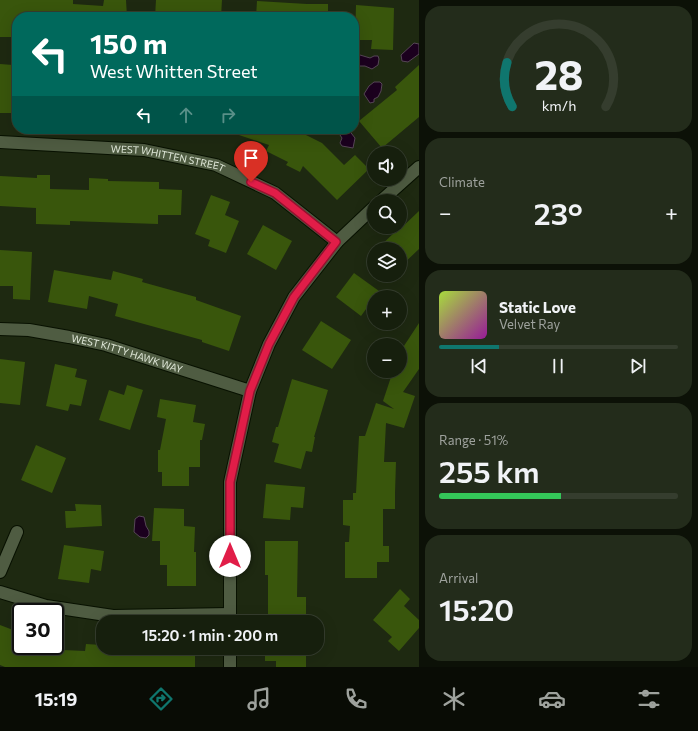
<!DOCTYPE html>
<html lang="en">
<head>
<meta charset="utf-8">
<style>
	:root { --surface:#161f0d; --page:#232c1b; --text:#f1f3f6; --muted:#9ea29d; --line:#353d2e; --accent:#0f766e }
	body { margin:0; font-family:Commissioner,sans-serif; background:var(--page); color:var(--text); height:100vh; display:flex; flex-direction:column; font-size:15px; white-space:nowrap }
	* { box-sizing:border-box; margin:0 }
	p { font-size:13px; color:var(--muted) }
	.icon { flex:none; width:22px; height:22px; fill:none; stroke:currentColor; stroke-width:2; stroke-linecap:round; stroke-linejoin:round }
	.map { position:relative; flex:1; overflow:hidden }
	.details { display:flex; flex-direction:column; gap:6px; padding:6px; background:#0c1107; width:279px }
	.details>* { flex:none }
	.guide { position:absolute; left:12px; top:12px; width:347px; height:122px; border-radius:16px; box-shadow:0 4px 16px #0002,0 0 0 1px var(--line); background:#00695c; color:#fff; overflow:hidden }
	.controls { position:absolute; left:367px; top:146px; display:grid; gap:8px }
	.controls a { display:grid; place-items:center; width:40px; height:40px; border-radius:50%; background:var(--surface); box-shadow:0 4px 16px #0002,0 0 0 1px var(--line); font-size:20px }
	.speed { position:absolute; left:12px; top:603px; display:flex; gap:8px; font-size:20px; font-weight:700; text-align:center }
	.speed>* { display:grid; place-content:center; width:52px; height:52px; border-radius:50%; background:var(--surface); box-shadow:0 4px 16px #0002,0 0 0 1px var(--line); line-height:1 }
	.speed .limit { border:2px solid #111; border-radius:6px; background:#fff; color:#111 }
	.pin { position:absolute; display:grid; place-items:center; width:34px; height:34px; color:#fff; margin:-41px -17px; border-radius:50% 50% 50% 0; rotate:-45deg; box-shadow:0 0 4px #0007 }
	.pin .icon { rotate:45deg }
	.me { position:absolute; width:44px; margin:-22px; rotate:0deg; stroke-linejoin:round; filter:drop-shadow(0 0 3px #0008) }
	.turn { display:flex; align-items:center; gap:14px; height:84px; padding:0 12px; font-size:18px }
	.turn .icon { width:52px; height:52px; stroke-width:2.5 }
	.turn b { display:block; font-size:28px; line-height:34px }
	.lanes { display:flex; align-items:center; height:38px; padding:0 12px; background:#0003; justify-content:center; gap:20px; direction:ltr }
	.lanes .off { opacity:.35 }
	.big { font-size:30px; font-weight:600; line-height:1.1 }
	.details .tile { flex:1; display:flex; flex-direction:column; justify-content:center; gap:6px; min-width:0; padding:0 14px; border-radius:16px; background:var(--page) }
	.details .dial { align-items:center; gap:0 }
	.dial svg { height:104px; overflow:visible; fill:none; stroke:var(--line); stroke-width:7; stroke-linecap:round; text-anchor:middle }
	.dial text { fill:var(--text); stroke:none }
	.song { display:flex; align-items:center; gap:12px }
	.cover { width:48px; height:48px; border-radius:6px; background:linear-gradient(135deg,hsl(80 70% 55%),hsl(300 70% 35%)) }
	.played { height:4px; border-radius:2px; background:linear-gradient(90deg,var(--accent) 25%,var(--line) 25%) }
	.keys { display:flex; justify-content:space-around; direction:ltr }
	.heat { display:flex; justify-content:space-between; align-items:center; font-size:22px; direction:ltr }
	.charge { height:6px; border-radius:3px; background:linear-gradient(90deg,#34c759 51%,var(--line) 0) }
	.trip { position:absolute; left:96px; top:615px; width:228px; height:40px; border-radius:16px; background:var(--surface); box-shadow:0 4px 16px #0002,0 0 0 1px var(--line); font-weight:600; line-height:40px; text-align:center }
	.dock { display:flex; height:64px; justify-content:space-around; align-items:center; background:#090c05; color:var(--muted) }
	.dock .icon { width:28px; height:28px }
	.dock .active { color:var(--accent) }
	.dock b { font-size:18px; color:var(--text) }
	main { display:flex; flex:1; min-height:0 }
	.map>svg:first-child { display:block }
	.water { fill:#1b001e; stroke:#564656 }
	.building { fill:#39560c }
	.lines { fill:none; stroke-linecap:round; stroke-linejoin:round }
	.minor-casing { stroke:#081100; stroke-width:14 }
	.minor { stroke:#4f5c42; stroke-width:12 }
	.route-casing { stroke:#92132f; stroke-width:10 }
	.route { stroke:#e11d48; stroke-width:7 }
	.labels { text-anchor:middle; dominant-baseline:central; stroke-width:4; stroke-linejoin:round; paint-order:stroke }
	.street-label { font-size:10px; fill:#e0e8d9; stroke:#151f08 }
</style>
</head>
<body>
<main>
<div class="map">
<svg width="419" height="667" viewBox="0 0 419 667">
	<rect width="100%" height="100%" fill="#1e2911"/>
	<g class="water">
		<polygon points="414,43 419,44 419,54 408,62 402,61 401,55"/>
		<polygon points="360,55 370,58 374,56 378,56 379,59 378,65 372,69 365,66 358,66 355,61 357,56"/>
		<polygon points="374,82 380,82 382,84 381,91 378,97 374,99 374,102 370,103 364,94 369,86"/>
		<polygon points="336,129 348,129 355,138 353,148 342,146 340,143 342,138"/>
		<polygon points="139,516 144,517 146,526 149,531 149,535 146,538 140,537 134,532 135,519"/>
	</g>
	<g class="building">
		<polygon points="0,0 73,0 73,4 103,6 104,0 126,0 127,17 17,17 17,37 0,37"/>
		<polygon points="156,0 222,0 221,17 155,17"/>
		<polygon points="257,1 307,4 328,4 328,17 256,17"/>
		<polygon points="356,5 394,8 393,50 371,49 372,40 355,40"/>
		<polygon points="0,64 13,65 12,113 0,113"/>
		<polygon points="419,65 419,117 382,148 359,121 397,90 395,87"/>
		<polygon points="227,129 294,129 322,143 344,165 355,155 369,169 337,200 303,166 300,172 286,165 288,162 266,151 269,145 227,131"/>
		<polygon points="37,175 50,175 50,189 89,190 89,178 108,179 108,181 159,182 159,189 182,190 181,215 158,215 158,224 70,221 70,225 36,224 36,208 0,206 0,176 37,178"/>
		<polygon points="211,195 230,202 225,215 239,221 226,253 208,246 210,240 195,234"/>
		<polygon points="419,211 419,249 400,267 400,249 377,249 395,232 396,233"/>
		<polygon points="263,225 292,241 276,270 247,254"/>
		<polygon points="0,250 32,252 30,300 13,299 13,286 0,286"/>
		<polygon points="54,270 111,280 113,271 143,279 142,282 196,297 196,300 241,316 229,351 202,342 202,340 115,316 118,304 89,296 87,309 48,302"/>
		<polygon points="354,273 379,291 361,316 336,297"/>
		<polygon points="321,321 351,340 332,369 302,350"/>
		<polygon points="419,323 419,369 403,392 415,396 404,428 386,423 384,462 396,462 395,493 395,509 383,509 383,546 389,546 389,562 377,562 377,578 345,578 345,542 349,542 350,526 343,525 343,500 353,500 353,493 356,493 359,436 365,436 376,403 394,409 383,401 393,371 400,371 400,352"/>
		<polygon points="0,359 25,362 20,405 0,403"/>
		<polygon points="55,364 77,369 75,377 87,380 81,406 70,404 68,411 46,406"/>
		<polygon points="292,379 328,390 314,437 315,437 312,452 306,451 301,469 274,462 279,444 272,442 276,427 278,427"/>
		<polygon points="127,385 143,390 130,430 99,420 109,390 124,395"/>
		<polygon points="160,399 196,405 193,422 205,424 202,440 200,440 200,467 189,467 189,486 162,486 162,472 158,472 158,450 160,450 166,419 157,417"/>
		<polygon points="36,445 66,458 52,493 21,480"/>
		<polygon points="266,484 305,487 303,508 291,507 290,520 263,518"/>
		<polygon points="75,504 101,505 102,526 66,528 65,511 76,511"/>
		<polygon points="154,508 184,509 184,526 195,527 194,552 196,552 196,586 167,586 167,565 160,565 160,541 152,541"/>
		<polygon points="265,541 298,541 297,597 306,597 306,622 268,622 268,575 265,575"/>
		<polygon points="64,545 104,551 101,571 91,569 89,583 58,579"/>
		<polygon points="400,589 410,599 404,606 419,620 419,628 399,651 388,641 392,637 373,620"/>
		<polygon points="0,625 21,633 21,646 53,646 63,650 85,651 86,644 102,645 101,648 195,648 195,667 5,667 0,665"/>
		<polygon points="265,648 306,648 306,667 276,667 276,661 265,661"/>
	</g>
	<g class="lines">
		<defs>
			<g id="minor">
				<path id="s1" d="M0 142 144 150 216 165 275 193 337 242"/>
				<polyline points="381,201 419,167"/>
				<path id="s2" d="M0 329 29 330 69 337 106 345 250 391"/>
				<polyline points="0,572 17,532"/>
				<polyline points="0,592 46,606 113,616 230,614"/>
				<polyline points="230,622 230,482 250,391 269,344 294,297 337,242 374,207"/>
				<polyline points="230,648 230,667"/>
			</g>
		</defs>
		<use href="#minor" class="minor-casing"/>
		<use href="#minor" class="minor"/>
	</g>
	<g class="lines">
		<defs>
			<polyline id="route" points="230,556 230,482 250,391 269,344 294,297 336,242 275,193 251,182"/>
		</defs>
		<use href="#route" class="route-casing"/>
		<use href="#route" class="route"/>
	</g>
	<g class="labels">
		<g class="street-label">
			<text stroke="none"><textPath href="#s1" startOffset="169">WEST WHITTEN STREET</textPath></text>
			<text stroke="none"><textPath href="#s2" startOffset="130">WEST KITTY HAWK WAY</textPath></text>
		</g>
	</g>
</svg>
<div class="controls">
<a><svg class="icon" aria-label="sound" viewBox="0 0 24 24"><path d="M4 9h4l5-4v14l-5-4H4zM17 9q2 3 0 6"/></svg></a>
<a><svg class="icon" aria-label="search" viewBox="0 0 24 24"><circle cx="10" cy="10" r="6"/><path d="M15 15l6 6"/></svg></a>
<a><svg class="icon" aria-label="layers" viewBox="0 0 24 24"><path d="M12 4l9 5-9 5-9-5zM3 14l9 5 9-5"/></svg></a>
<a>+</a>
<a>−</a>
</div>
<div class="speed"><div class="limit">30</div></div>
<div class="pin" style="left:251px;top:182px;background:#d93025"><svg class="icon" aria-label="arrive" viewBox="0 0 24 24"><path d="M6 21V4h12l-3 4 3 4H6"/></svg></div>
<svg class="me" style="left:230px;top:556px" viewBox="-20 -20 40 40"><circle r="19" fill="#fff"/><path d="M0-13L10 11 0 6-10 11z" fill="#e11d48"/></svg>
<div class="trip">15:20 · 1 min · 200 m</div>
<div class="guide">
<div class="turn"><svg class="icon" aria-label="left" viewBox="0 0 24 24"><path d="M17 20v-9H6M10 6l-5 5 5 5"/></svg><div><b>150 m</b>West Whitten Street</div></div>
<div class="lanes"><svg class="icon" aria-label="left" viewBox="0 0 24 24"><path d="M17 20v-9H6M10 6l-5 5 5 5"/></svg><svg class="icon off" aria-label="ahead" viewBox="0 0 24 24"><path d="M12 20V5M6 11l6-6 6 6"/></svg><svg class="icon off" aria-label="right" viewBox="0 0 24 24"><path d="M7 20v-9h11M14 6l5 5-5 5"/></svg></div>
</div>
</div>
<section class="details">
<div class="tile dial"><svg viewBox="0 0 100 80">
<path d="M14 69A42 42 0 1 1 86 69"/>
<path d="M14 69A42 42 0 0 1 10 35" stroke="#0f766e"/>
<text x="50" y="56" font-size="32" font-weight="700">28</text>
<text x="50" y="72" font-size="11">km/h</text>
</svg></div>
<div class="tile"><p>Climate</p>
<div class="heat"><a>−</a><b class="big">23°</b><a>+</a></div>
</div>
<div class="tile">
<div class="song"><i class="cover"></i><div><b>Static Love</b><p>Velvet Ray</p></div></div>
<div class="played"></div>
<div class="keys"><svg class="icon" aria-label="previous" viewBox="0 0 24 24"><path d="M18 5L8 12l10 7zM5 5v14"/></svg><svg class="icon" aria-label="pause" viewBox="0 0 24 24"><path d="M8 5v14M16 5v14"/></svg><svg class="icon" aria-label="next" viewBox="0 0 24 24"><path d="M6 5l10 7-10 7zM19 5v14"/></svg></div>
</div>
<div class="tile"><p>Range · 51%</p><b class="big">255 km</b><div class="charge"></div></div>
<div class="tile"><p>Arrival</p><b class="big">15:20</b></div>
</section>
</main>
<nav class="dock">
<b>15:19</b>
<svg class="icon active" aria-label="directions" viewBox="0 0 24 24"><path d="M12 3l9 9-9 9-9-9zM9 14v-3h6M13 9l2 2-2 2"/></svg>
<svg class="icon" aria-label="music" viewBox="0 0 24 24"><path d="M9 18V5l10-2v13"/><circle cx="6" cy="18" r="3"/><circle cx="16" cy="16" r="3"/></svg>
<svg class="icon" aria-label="phone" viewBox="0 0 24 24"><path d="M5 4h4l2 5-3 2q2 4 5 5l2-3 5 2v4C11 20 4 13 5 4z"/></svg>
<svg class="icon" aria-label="climate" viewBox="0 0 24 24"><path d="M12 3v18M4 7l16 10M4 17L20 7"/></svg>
<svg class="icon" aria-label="car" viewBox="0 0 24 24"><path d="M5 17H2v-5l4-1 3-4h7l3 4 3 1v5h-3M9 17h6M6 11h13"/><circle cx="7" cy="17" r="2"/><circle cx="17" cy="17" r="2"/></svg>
<svg class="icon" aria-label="filters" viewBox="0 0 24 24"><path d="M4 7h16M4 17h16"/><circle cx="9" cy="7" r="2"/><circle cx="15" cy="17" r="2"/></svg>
</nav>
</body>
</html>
